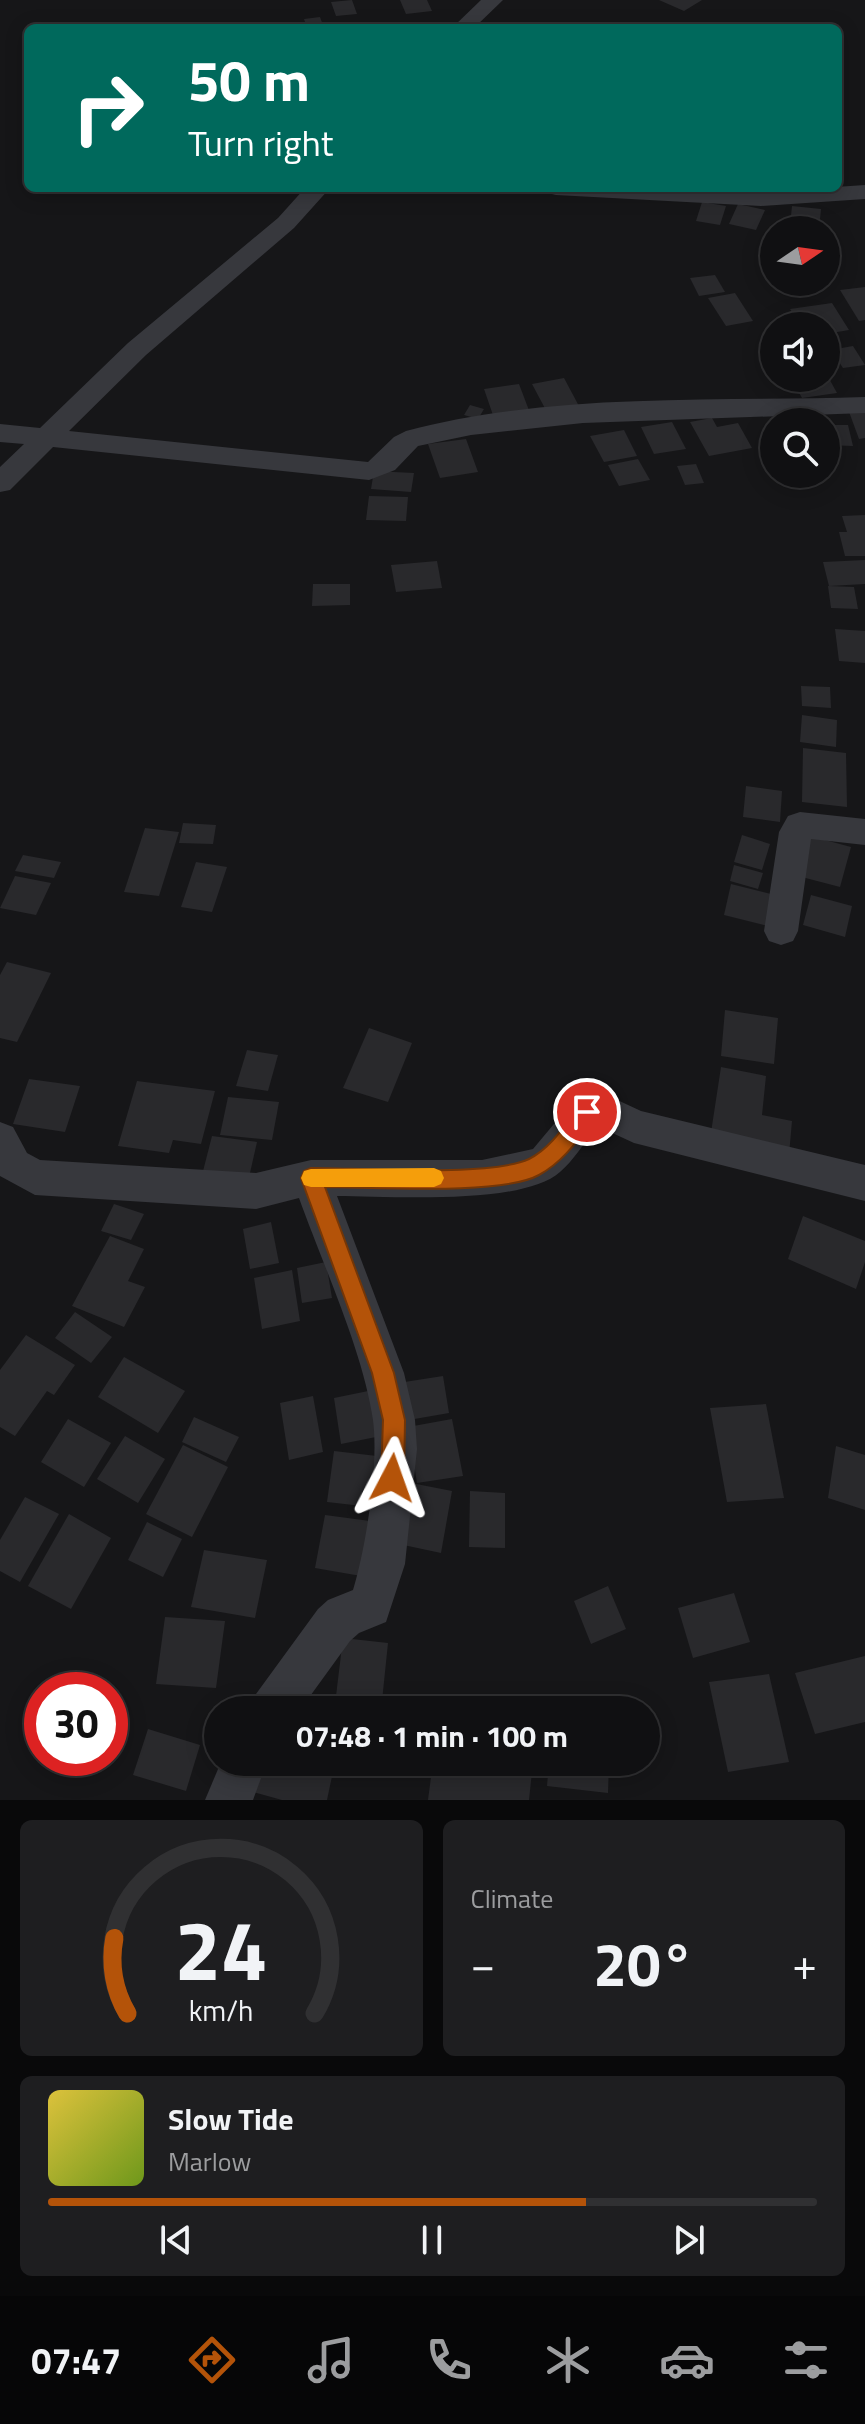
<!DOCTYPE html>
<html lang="en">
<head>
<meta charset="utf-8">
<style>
	:root { --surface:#101012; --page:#1e1e20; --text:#f1f3f6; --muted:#9c9d9f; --line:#303032; --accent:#b45309 }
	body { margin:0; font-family:"Titillium Web",sans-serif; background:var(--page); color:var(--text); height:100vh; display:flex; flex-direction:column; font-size:30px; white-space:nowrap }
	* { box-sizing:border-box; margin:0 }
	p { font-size:26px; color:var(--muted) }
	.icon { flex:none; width:44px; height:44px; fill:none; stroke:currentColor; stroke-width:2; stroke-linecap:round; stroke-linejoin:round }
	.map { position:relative; height:1800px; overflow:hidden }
	.side { display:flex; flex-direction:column; gap:20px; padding:20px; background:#09090a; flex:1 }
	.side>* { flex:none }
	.top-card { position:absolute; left:24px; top:24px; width:818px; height:168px; border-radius:12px; box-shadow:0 4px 20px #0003,0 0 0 2px var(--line); background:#00695c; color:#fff; overflow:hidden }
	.needle { width:52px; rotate:77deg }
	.tools { position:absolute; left:760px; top:216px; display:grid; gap:16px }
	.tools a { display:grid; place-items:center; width:80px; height:80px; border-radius:50%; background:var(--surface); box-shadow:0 4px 20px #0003,0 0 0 2px var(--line); font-size:40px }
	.speed { position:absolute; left:24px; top:1672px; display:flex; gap:16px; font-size:40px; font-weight:700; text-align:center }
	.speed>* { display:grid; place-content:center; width:104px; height:104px; border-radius:50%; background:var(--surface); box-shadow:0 4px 20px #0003,0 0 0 2px var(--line); line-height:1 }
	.speed .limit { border:12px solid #d22; background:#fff; color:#111 }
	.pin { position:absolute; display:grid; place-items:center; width:68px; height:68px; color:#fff; margin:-34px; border:4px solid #fff; border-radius:50%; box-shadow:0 2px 8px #0007 }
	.me { position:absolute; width:88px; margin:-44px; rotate:4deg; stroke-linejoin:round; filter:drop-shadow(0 0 6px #0008) }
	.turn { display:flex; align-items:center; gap:28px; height:168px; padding:0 32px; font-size:36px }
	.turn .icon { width:104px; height:104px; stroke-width:2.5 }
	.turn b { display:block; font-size:56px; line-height:68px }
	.big { font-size:60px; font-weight:700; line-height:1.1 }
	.side .tile { flex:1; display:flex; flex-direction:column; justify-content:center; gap:12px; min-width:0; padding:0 28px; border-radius:12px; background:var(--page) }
	.side .dial { align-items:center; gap:0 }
	.dial svg { height:208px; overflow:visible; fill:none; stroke:var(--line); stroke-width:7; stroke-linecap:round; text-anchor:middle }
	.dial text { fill:var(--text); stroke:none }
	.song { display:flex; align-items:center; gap:24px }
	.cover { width:96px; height:96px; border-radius:12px; background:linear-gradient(135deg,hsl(50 70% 55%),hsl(80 70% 35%)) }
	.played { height:8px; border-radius:4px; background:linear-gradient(90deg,var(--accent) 70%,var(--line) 70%) }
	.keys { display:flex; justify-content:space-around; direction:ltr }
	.heat { display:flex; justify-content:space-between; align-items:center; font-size:44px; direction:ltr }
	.side .tiles { flex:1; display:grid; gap:20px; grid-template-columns:1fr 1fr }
	.tile:last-child { grid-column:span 2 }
	.trip { position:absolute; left:204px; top:1696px; width:456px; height:80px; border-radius:40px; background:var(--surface); box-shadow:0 4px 20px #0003,0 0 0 2px var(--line); font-weight:700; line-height:80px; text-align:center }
	.menu { display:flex; height:128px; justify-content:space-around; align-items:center; background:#060607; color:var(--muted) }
	.menu .icon { width:56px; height:56px }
	.menu .active { color:var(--accent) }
	.menu b { font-size:36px; color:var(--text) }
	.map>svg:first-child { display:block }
	.building { fill:#29292c }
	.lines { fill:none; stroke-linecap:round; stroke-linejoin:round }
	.street { fill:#37383d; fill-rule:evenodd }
	.route { fill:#b45309; stroke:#753606; stroke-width:2 }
	.slow { fill:#f59e0b }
</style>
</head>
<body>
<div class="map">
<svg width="865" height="1800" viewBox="0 0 865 1800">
	<rect width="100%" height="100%" fill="#161618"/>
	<g class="building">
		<polygon points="352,0 357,14 336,16 331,2"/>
		<polygon points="400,0 427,0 432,11 406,14"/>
		<polygon points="659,0 702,0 684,11"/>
		<polygon points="320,17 324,28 307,28 304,19"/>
		<polygon points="702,202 726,206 720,225 696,221"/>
		<polygon points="738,204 765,210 756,230 729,224"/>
		<polygon points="792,206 821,209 819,229 790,225"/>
		<polygon points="715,275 725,292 699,296 690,278"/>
		<polygon points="865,287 865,320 859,321 840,290"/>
		<polygon points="735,293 753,321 726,326 708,298"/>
		<polygon points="832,303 849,330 826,334 826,326 801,326 790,309"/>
		<polygon points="853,346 865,365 843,368 831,350"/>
		<polygon points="826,373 837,393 802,398 791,378 826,378"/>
		<polygon points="564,378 580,408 548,414 532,384"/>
		<polygon points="519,384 530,413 494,418 484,389"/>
		<polygon points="470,405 484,409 478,419 464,415"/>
		<polygon points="865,408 865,438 859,439 848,409"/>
		<polygon points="712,418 717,427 738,423 752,448 709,456 690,422"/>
		<polygon points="672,422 686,449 654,454 641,427"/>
		<polygon points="826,425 848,425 853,446 826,445"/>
		<polygon points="624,430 637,456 604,462 590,436"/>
		<polygon points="466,439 478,472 440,478 428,444"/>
		<polygon points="638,459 650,480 619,486 608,465"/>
		<polygon points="696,464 704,483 685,485 677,466"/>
		<polygon points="374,471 414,473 411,492 371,489"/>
		<polygon points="369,496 408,497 406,521 366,520"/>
		<polygon points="865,515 865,556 845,556 839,532 847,532 842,516"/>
		<polygon points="865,560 865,584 829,586 823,562"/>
		<polygon points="437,561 442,588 396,592 391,565"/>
		<polygon points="313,584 350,584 350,605 312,606"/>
		<polygon points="828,586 854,587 858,609 831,608"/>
		<polygon points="835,629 865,631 865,663 839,661"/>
		<polygon points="801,686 830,687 831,708 802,706"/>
		<polygon points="802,715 837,720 836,747 800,742"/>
		<polygon points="803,748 846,753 847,807 802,802"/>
		<polygon points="746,786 782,791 780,822 743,817"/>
		<polygon points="183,823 216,825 213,844 179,843"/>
		<polygon points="145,828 179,832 159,896 124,892"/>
		<polygon points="742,835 770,844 762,870 734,862"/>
		<polygon points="810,836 851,847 840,887 798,876"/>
		<polygon points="23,855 61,862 54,878 15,871"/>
		<polygon points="196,862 227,867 212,912 181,907"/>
		<polygon points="734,865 763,873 758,889 730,881"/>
		<polygon points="15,876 51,883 36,915 0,908"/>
		<polygon points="731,884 779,896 772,927 724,915"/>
		<polygon points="811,895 852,906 845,937 803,925"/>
		<polygon points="7,962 51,973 17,1042 0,1038 0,975"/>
		<polygon points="725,1010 778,1018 774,1064 721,1056"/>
		<polygon points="369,1028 412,1043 388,1102 343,1088"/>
		<polygon points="247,1050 278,1055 268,1091 236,1086"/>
		<polygon points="721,1067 766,1076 762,1115 792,1121 789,1155 710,1139"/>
		<polygon points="29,1079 80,1086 65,1132 13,1124"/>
		<polygon points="137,1081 215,1091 201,1144 173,1140 169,1153 118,1146"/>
		<polygon points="228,1097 279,1102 272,1140 220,1135"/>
		<polygon points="212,1136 257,1142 247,1186 201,1179"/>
		<polygon points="114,1204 144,1214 131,1240 101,1231"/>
		<polygon points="803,1216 865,1241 865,1262 856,1289 788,1259"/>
		<polygon points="271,1222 279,1263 250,1269 243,1229"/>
		<polygon points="110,1236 144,1249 128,1281 145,1287 124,1327 72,1306"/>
		<polygon points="326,1262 332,1298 302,1303 297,1268"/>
		<polygon points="292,1270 300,1321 262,1329 254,1278"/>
		<polygon points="75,1312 112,1337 91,1363 55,1338"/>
		<polygon points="26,1335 75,1365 54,1395 47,1391 15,1436 0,1427 0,1370"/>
		<polygon points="124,1357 185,1391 158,1433 98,1397"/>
		<polygon points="443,1376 449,1413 403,1421 398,1383"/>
		<polygon points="373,1390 381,1436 341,1444 334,1398"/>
		<polygon points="313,1396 323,1452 289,1460 280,1403"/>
		<polygon points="766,1404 784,1498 727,1502 710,1408"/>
		<polygon points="194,1417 239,1437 226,1462 182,1442"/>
		<polygon points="68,1419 111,1443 84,1487 41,1462"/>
		<polygon points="452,1419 463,1476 417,1483 408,1427"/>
		<polygon points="125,1436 165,1459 138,1503 97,1479"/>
		<polygon points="183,1445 228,1467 192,1537 146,1514"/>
		<polygon points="836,1446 865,1455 865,1510 828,1498"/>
		<polygon points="334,1451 377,1456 371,1507 327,1502"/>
		<polygon points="406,1482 452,1491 441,1553 394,1543"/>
		<polygon points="470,1491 505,1493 505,1548 469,1547"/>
		<polygon points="25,1497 59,1514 20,1582 0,1571 0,1540"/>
		<polygon points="69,1514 111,1538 71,1609 28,1586"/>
		<polygon points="325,1515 370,1521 361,1576 315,1568"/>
		<polygon points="147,1522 182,1539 163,1577 128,1560"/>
		<polygon points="204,1550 267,1560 255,1618 191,1607"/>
		<polygon points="608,1586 626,1629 591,1644 574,1601"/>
		<polygon points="734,1593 750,1642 693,1658 678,1608"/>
		<polygon points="165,1617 225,1621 216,1688 156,1684"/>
		<polygon points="343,1638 388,1643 382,1701 336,1696"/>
		<polygon points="865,1656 865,1722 815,1734 795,1673"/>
		<polygon points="769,1674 789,1762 728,1772 709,1682"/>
		<polygon points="441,1701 488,1708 488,1710 440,1710"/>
		<polygon points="148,1729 200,1745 186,1791 133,1775"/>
		<polygon points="260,1762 335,1762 327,1800 282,1800 253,1792"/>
		<polygon points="433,1762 533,1762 529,1800 428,1800"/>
		<polygon points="549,1762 609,1762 608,1793 547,1786"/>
	</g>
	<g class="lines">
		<g class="street">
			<polygon points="481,0 503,0 474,28 452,28"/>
			<polygon points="865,185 865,199 761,206 556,195 548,193 544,188 687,188 761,192"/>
			<path d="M305 188H330L294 228 146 355 69 431 368 462 394 437 406 431C551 392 716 402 865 397V413L583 423 471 435 418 446 395 470 369 480 53 447 10 490 0 492V467L24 444 0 442V424L40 428 128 343 278 218Z"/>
			<polygon points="800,812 865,819 865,845 811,839 798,931 793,941 781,945 769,941 764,931 779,832 788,816"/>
			<path d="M587 1095 613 1098 641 1111 865 1165V1201L634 1143 608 1131 595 1130C584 1143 573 1161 560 1172 522 1206 389 1196 337 1196L404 1373 415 1420 417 1449 405 1564 386 1622 359 1633 350 1641 300 1710H249L256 1694 318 1609 328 1600 353 1590C366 1547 379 1465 373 1420 363 1351 323 1265 299 1198L256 1209 35 1195 0 1176V1122L13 1127 27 1153 40 1160 256 1173 311 1160H482L533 1149 574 1100Z"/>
			<polygon points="221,1762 267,1762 253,1800 205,1800"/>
		</g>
	</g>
	<path class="route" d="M587 1103 594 1106 597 1112 594 1119C578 1140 563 1162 539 1175 501 1196 373 1187 325 1187L394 1373 405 1420 404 1478 400 1486 392 1489 384 1486 381 1478 383 1420 372 1373 301 1178 304 1171 311 1168C358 1168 491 1177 529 1159 551 1148 565 1125 580 1106Z"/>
	<polygon class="slow" points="434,1168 441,1171 444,1178 441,1184 434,1187 311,1187 304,1185 301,1178 304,1171 311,1169"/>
</svg>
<div class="tools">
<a><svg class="needle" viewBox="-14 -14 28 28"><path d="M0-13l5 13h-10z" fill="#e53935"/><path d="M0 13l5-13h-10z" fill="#9c9d9f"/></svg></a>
<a><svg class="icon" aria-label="sound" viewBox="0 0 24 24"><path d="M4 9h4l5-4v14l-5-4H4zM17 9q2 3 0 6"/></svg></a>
<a><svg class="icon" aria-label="search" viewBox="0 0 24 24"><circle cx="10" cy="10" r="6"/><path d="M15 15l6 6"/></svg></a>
</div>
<div class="speed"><div class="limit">30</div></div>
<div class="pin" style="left:587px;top:1112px;background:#d93025"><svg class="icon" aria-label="arrive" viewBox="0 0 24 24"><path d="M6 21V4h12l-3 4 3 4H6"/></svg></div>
<svg class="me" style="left:392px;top:1478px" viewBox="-20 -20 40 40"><path d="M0-17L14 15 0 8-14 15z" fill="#b45309" stroke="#fff" stroke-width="4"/></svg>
<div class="trip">07:48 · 1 min · 100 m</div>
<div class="top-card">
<div class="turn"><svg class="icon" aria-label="right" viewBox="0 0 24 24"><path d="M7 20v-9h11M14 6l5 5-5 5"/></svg><div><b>50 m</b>Turn right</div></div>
</div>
</div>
<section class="side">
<div class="tiles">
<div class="tile dial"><svg viewBox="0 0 100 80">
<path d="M14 69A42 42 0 1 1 86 69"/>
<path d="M14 69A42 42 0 0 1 9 40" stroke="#b45309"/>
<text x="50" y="56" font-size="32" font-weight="700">24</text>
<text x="50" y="72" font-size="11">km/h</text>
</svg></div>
<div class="tile"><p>Climate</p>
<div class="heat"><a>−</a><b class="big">20°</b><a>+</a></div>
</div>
<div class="tile">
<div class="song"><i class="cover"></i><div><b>Slow Tide</b><p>Marlow</p></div></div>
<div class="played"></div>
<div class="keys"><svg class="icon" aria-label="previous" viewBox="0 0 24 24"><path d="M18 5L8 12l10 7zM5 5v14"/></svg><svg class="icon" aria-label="pause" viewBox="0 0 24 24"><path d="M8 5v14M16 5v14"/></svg><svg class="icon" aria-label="next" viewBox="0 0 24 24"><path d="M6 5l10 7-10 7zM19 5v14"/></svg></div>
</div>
</div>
</section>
<nav class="menu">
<b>07:47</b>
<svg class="icon active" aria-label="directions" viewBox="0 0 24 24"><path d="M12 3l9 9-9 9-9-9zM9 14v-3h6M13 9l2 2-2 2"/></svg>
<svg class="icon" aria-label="music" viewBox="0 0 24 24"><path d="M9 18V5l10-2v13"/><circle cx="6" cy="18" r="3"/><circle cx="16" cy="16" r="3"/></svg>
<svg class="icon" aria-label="phone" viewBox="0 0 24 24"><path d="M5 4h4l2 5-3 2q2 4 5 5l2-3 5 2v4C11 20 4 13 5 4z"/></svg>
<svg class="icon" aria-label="climate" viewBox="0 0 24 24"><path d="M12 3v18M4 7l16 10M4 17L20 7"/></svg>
<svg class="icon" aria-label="car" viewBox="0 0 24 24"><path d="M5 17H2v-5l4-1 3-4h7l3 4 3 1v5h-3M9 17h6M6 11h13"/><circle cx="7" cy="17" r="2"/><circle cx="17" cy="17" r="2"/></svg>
<svg class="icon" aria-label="filters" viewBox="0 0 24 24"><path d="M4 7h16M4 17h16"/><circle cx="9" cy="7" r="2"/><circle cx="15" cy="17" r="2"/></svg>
</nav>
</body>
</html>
